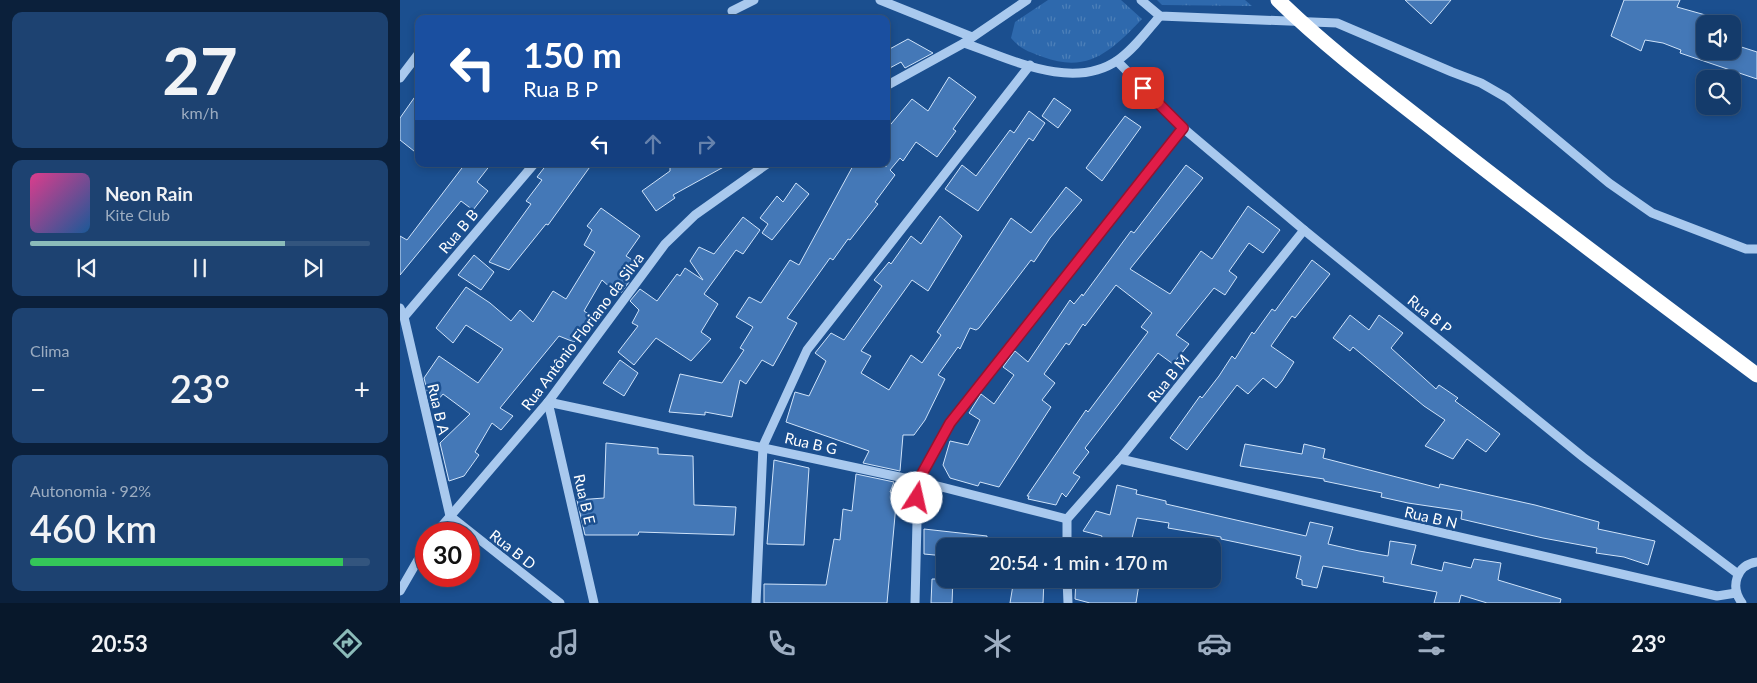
<!DOCTYPE html>
<html lang="pt">
<head>
<meta charset="utf-8">
<style>
	:root { --surface:#143b6b; --page:#1d4271; --text:#f1f3f6; --muted:#9dadc1; --line:#33557e; --accent:#8bbbb9 }
	body { margin:0; font-family:Lato,sans-serif; background:var(--page); color:var(--text); height:100vh; display:flex; flex-direction:column; font-size:19px; white-space:nowrap }
	* { box-sizing:border-box; margin:0 }
	p { font-size:16px; color:var(--muted) }
	.icon { flex:none; width:28px; height:28px; fill:none; stroke:currentColor; stroke-width:2; stroke-linecap:round; stroke-linejoin:round }
	.map { position:relative; flex:1; overflow:hidden }
	.side { display:flex; flex-direction:column; gap:12px; padding:12px; background:#0b203b; width:400px }
	.side>* { flex:none }
	.banner { position:absolute; left:15px; top:15px; width:475px; height:152px; border-radius:10px; box-shadow:0 2px 8px #0003,0 0 0 1px var(--line); background:#1a4fa0; color:#fff; overflow:hidden }
	.fabs { position:absolute; left:1296px; top:15px; display:grid; gap:10px }
	.fabs a { display:grid; place-items:center; width:45px; height:45px; border-radius:10px; background:var(--surface); box-shadow:0 2px 8px #0003,0 0 0 1px var(--line); font-size:25px }
	.speed { position:absolute; left:15px; top:522px; display:flex; gap:10px; font-size:25px; font-weight:700; text-align:center }
	.speed>* { display:grid; place-content:center; width:65px; height:65px; border-radius:50%; background:var(--surface); box-shadow:0 2px 8px #0003,0 0 0 1px var(--line); line-height:1 }
	.speed .limit { border:8px solid #d22; background:#fff; color:#111 }
	.pin { position:absolute; display:grid; place-items:center; width:42px; height:42px; color:#fff; margin:-21px; border-radius:10px; box-shadow:0 2px 8px #0006 }
	.me { position:absolute; width:55px; margin:-28px; rotate:10deg; stroke-linejoin:round; filter:drop-shadow(0 0 4px #0008) }
	.turn { display:flex; align-items:center; gap:18px; height:105px; padding:0 25px; font-size:22px }
	.turn .icon { width:65px; height:65px; stroke-width:2.5 }
	.turn b { display:block; font-size:35px; line-height:42px }
	.lanes { display:flex; align-items:center; height:48px; padding:0 25px; background:#0003; justify-content:center; gap:25px; direction:ltr }
	.lanes .off { opacity:.35 }
	.big { font-size:38px; font-weight:600; line-height:1.1 }
	.side .tile { flex:1; display:flex; flex-direction:column; justify-content:center; gap:8px; min-width:0; padding:0 18px; border-radius:10px; background:var(--page) }
	.side .dial { align-items:center; gap:0 }
	.dial b { font-size:65px; line-height:1 }
	.song { display:flex; align-items:center; gap:15px }
	.cover { width:60px; height:60px; border-radius:8px; background:linear-gradient(135deg,hsl(330 70% 55%),hsl(210 70% 35%)) }
	.played { height:5px; border-radius:2px; background:linear-gradient(90deg,var(--accent) 75%,var(--line) 75%) }
	.keys { display:flex; justify-content:space-around; direction:ltr }
	.heat { display:flex; justify-content:space-between; align-items:center; font-size:28px; direction:ltr }
	.charge { height:8px; border-radius:4px; background:linear-gradient(90deg,#34c759 92%,var(--line) 0) }
	.trip { position:absolute; left:536px; top:538px; width:285px; height:50px; border-radius:10px; background:var(--surface); box-shadow:0 2px 8px #0003,0 0 0 1px var(--line); font-weight:600; line-height:50px; text-align:center }
	.tabs { display:flex; height:80px; justify-content:space-around; align-items:center; background:#08182b; color:var(--muted) }
	.tabs .icon { width:35px; height:35px }
	.tabs .active { color:var(--accent) }
	.tabs b { font-size:22px; color:var(--text) }
	main { display:flex; flex:1; min-height:0 }
	.map>svg:first-child { display:block }
	.grass { fill:url(#grass-tufts) }
	.building { fill:#4478b7; stroke:#cfe3fa }
	.lines { fill:none; stroke-linecap:round; stroke-linejoin:round }
	.minor { stroke:#a9c9ee; stroke-width:9 }
	.highway { stroke:#fff; stroke-width:15 }
	.route-casing { stroke:#92132f; stroke-width:12 }
	.route { stroke:#e11d48; stroke-width:9 }
	.labels { text-anchor:middle; dominant-baseline:central; stroke-width:5; stroke-linejoin:round; paint-order:stroke }
	.street-label { font-size:15px; fill:#fff; stroke:#1b4f8f }
</style>
</head>
<body>
<main>
<section class="side">
<div class="tile dial"><b>27</b><p>km/h</p></div>
<div class="tile">
<div class="song"><i class="cover"></i><div><b>Neon Rain</b><p>Kite Club</p></div></div>
<div class="played"></div>
<div class="keys"><svg class="icon" aria-label="previous" viewBox="0 0 24 24"><path d="M18 5L8 12l10 7zM5 5v14"/></svg><svg class="icon" aria-label="pause" viewBox="0 0 24 24"><path d="M8 5v14M16 5v14"/></svg><svg class="icon" aria-label="next" viewBox="0 0 24 24"><path d="M6 5l10 7-10 7zM19 5v14"/></svg></div>
</div>
<div class="tile"><p>Clima</p>
<div class="heat"><a>−</a><b class="big">23°</b><a>+</a></div>
</div>
<div class="tile"><p>Autonomia · 92%</p><b class="big">460 km</b><div class="charge"></div></div>
</section>
<div class="map">
<svg width="1357" height="603" viewBox="0 0 1357 603">
	<defs>
		<pattern id="grass-tufts" width="24" height="20" patternUnits="userSpaceOnUse" patternTransform="scale(1.25)"><rect width="24" height="20" fill="#2e69ad"/><path d="M3 7l-1-3M5 7V3M7 7l1-3M15 17l-1-3M17 17v-4M19 17l1-3" fill="none" stroke="#4d80b9"/></pattern>
	</defs>
	<rect width="100%" height="100%" fill="#1b4f8f"/>
	<g class="grass">
		<path d="M648 0H721L742 19C712 50 689 74 643 57 629 52 620 49 611 38L615 22Z"/>
		<polygon points="757,0 845,0 852,6 762,5"/>
	</g>
	<g class="building">
		<polygon points="1005,0 1051,0 1031,24"/>
		<polygon points="1224,0 1280,0 1277,7 1309,16 1302,34 1305,35 1305,51 1332,51 1332,44 1357,52 1357,79 1280,53 1281,50 1263,43 1245,40 1241,51 1211,36"/>
		<polygon points="508,39 533,53 505,68 501,62 486,70 486,51"/>
		<polygon points="549,77 576,97 553,129 556,131 537,157 516,142 503,161 500,158 490,170 495,175 475,202 478,204 450,240 448,239 433,260 430,258 387,318 397,323 373,366 362,360 346,384 340,380 332,417 305,412 305,415 269,412 280,374 322,383 344,350 340,348 353,327 336,317 349,297 361,303 390,260 399,265 454,164 483,164 486,167 486,130 512,99 528,111"/>
		<polygon points="19,91 19,155 0,140 0,118"/>
		<polygon points="654,98 671,110 658,128 642,116"/>
		<polygon points="629,111 645,123 633,141 629,138 578,211 545,189 562,165 576,176 610,130 614,133"/>
		<polygon points="725,116 741,127 702,181 686,168"/>
		<polygon points="65,164 91,164 77,182 88,191 73,210 61,201 0,275 0,236 7,240"/>
		<polygon points="147,164 192,164 148,225 146,224 109,270 89,262 131,204 126,201 142,180 137,177"/>
		<polygon points="270,164 329,164 273,195 275,198 256,211 242,191 270,171"/>
		<polygon points="786,165 803,178 730,269 770,294 801,251 812,259 848,206 880,230 863,253 849,243 829,271 837,277 825,295 814,288 776,335 789,344 773,364 758,353 685,448 689,452 673,473 680,477 666,497 662,493 656,505 628,499 629,496 627,496 686,410 688,412 748,332 741,327 752,313 716,285 685,326 683,324 669,345 666,343 644,374 655,383 642,400 651,407 599,487 580,482 578,486 550,478 543,465 550,441 568,445 580,420 569,413 581,394 594,404 614,375 603,367 615,351 628,362 670,300 674,304 682,294 683,296 731,231 734,233"/>
		<polygon points="396,183 409,194 372,240 362,233 368,224 360,218 377,196 383,202"/>
		<polygon points="666,187 682,200 650,238 634,262 631,260 579,328 576,330 570,328 560,349 558,347 538,375 545,379 525,420 514,435 503,435 500,471 463,463 469,451 386,422 395,392 409,396 426,361 415,353 431,333 444,340 482,286 474,280 489,262 491,264 511,236 521,244 540,216 562,236 528,291 512,280 461,351 471,356 461,373 489,390 511,355 522,363 541,335 537,332 611,218 631,233"/>
		<polygon points="201,208 240,236 226,256 234,261 222,277 229,282 221,293 214,286 212,289 202,280 184,311 192,316 174,342 159,336 100,408 113,416 101,430 92,423 75,452 79,455 64,476 49,481 40,443 70,414 43,394 38,400 28,394 24,378 39,356 78,383 103,349 66,325 53,343 36,328 66,287 90,303 111,321 120,310 133,322 153,291 166,299 195,252 184,245 192,230 187,226"/>
		<polygon points="343,217 360,230 343,254 336,250 304,294 318,304 301,332 311,339 291,361 256,338 234,365 218,352 238,326 232,323 239,310 230,301 240,289 257,301 277,274 280,276 285,268 303,280 290,261 299,247 314,254"/>
		<polygon points="74,255 94,272 81,290 58,275"/>
		<polygon points="912,260 930,274 895,318 892,316 871,346 894,362 882,381 876,388 863,378 848,394 837,385 787,450 770,438 800,396 802,398 819,376 832,356 835,359 852,332 854,334 872,309 875,311"/>
		<polygon points="950,315 969,330 979,315 1003,333 991,348 1036,389 1039,385 1058,398 1055,401 1100,434 1086,452 1067,439 1053,459 1025,446 1045,420 1024,406 953,347 950,351 933,338"/>
		<polygon points="220,360 238,373 224,396 203,383"/>
		<polygon points="206,443 258,448 258,454 293,456 294,505 336,507 334,535 239,532 238,535 185,535 177,500 204,498"/>
		<polygon points="845,444 902,454 904,444 925,449 923,458 1039,488 1040,484 1135,505 1199,522 1198,529 1255,541 1248,565 1224,557 1196,553 1197,548 1143,538 1061,519 1062,511 1008,503 981,497 982,493 924,481 924,479 840,466"/>
		<polygon points="374,460 409,468 404,545 367,544"/>
		<polygon points="456,474 494,482 490,492 497,494 487,603 364,603 364,584 426,585 434,539 440,540 443,509 452,511"/>
		<polygon points="717,485 737,490 736,494 766,501 766,504 906,536 910,522 933,527 928,544 959,551 988,556 990,541 1016,545 1011,564 1042,571 1044,562 1071,568 1074,559 1101,563 1098,580 1161,599 1160,603 1087,603 1061,595 1059,603 1034,603 1037,592 983,582 984,577 923,566 917,588 902,585 902,580 896,578 901,556 821,539 821,537 768,528 769,523 737,518 730,546 699,546 702,536 683,531 696,511 710,515"/>
		<polygon points="524,529 587,536 587,546 545,546 545,556 524,554"/>
		<polygon points="532,579 553,579 552,603 531,603"/>
		<polygon points="614,579 644,579 643,603 610,603"/>
		<polygon points="676,579 714,579 739,584 736,603 690,603 675,599"/>
	</g>
	<g class="lines">
		<g class="minor">
			<polyline points="480,0 572,37"/>
			<polyline points="741,0 760,16 937,23 1052,72 1081,83 1107,98 1209,183 1252,213 1346,249 1357,249"/>
			<polyline points="332,11 354,0"/>
			<path d="M564 43C609 58 672 92 718 60 734 49 747 31 760 16"/>
			<polyline points="717,61 783,128 904,230 1183,457 1338,574"/>
			<polyline points="0,78 19,53"/>
			<polyline points="486,86 564,43 627,0"/>
			<polyline points="0,308 4,317 50,516 160,603"/>
			<polyline points="4,317 134,164"/>
			<polyline points="148,402 518,481 667,519"/>
			<polyline points="148,402 194,603"/>
			<polyline points="720,459 1317,596 1336,593"/>
			<polyline points="35,534 148,402 265,244 295,215 367,164"/>
			<polyline points="667,546 667,519 720,459 904,230"/>
			<polyline points="667,579 668,603"/>
			<polyline points="0,591 26,546"/>
			<polyline points="356,603 363,446 407,350 630,65"/>
			<polyline points="515,603 518,481 550,423 783,128"/>
			<path d="M1342 603C1330 587 1336 565 1357 562"/>
		</g>
		<path class="highway" d="M878 0C928 49 986 92 1041 135 1145 217 1251 296 1357 375"/>
	</g>
	<g class="lines">
		<defs>
			<polyline id="route" points="517,498 518,481 550,423 783,128 743,88"/>
		</defs>
		<use href="#route" class="route-casing"/>
		<use href="#route" class="route"/>
	</g>
	<g class="labels">
		<g class="street-label">
			<text transform="translate(58 231) rotate(-50)">Rua B B</text>
			<text transform="translate(1030 314) rotate(39)">Rua B P</text>
			<text transform="translate(182 331) rotate(-53)">Rua Antônio Floriano da Silva</text>
			<text transform="translate(768 378) rotate(-51)">Rua B M</text>
			<text transform="translate(39 409) rotate(77)">Rua B A</text>
			<text transform="translate(411 443) rotate(13)">Rua B G</text>
			<text transform="translate(185 499) rotate(77)">Rua B E</text>
			<text transform="translate(1031 517) rotate(13)">Rua B N</text>
			<text transform="translate(113 549) rotate(38)">Rua B D</text>
		</g>
	</g>
</svg>
<div class="fabs">
<a><svg class="icon" aria-label="sound" viewBox="0 0 24 24"><path d="M4 9h4l5-4v14l-5-4H4zM17 9q2 3 0 6"/></svg></a>
<a><svg class="icon" aria-label="search" viewBox="0 0 24 24"><circle cx="10" cy="10" r="6"/><path d="M15 15l6 6"/></svg></a>
</div>
<div class="speed"><div class="limit">30</div></div>
<div class="pin" style="left:743px;top:88px;background:#d93025"><svg class="icon" aria-label="arrive" viewBox="0 0 24 24"><path d="M6 21V4h12l-3 4 3 4H6"/></svg></div>
<svg class="me" style="left:517px;top:498px" viewBox="-20 -20 40 40"><circle r="19" fill="#fff"/><path d="M0-13L10 11 0 6-10 11z" fill="#e11d48"/></svg>
<div class="trip">20:54 · 1 min · 170 m</div>
<div class="banner">
<div class="turn"><svg class="icon" aria-label="left" viewBox="0 0 24 24"><path d="M17 20v-9H6M10 6l-5 5 5 5"/></svg><div><b>150 m</b>Rua B P</div></div>
<div class="lanes"><svg class="icon" aria-label="left" viewBox="0 0 24 24"><path d="M17 20v-9H6M10 6l-5 5 5 5"/></svg><svg class="icon off" aria-label="ahead" viewBox="0 0 24 24"><path d="M12 20V5M6 11l6-6 6 6"/></svg><svg class="icon off" aria-label="right" viewBox="0 0 24 24"><path d="M7 20v-9h11M14 6l5 5-5 5"/></svg></div>
</div>
</div>
</main>
<nav class="tabs">
<b>20:53</b>
<svg class="icon active" aria-label="directions" viewBox="0 0 24 24"><path d="M12 3l9 9-9 9-9-9zM9 14v-3h6M13 9l2 2-2 2"/></svg>
<svg class="icon" aria-label="music" viewBox="0 0 24 24"><path d="M9 18V5l10-2v13"/><circle cx="6" cy="18" r="3"/><circle cx="16" cy="16" r="3"/></svg>
<svg class="icon" aria-label="phone" viewBox="0 0 24 24"><path d="M5 4h4l2 5-3 2q2 4 5 5l2-3 5 2v4C11 20 4 13 5 4z"/></svg>
<svg class="icon" aria-label="climate" viewBox="0 0 24 24"><path d="M12 3v18M4 7l16 10M4 17L20 7"/></svg>
<svg class="icon" aria-label="car" viewBox="0 0 24 24"><path d="M5 17H2v-5l4-1 3-4h7l3 4 3 1v5h-3M9 17h6M6 11h13"/><circle cx="7" cy="17" r="2"/><circle cx="17" cy="17" r="2"/></svg>
<svg class="icon" aria-label="filters" viewBox="0 0 24 24"><path d="M4 7h16M4 17h16"/><circle cx="9" cy="7" r="2"/><circle cx="15" cy="17" r="2"/></svg>
<b>23°</b>
</nav>
</body>
</html>
